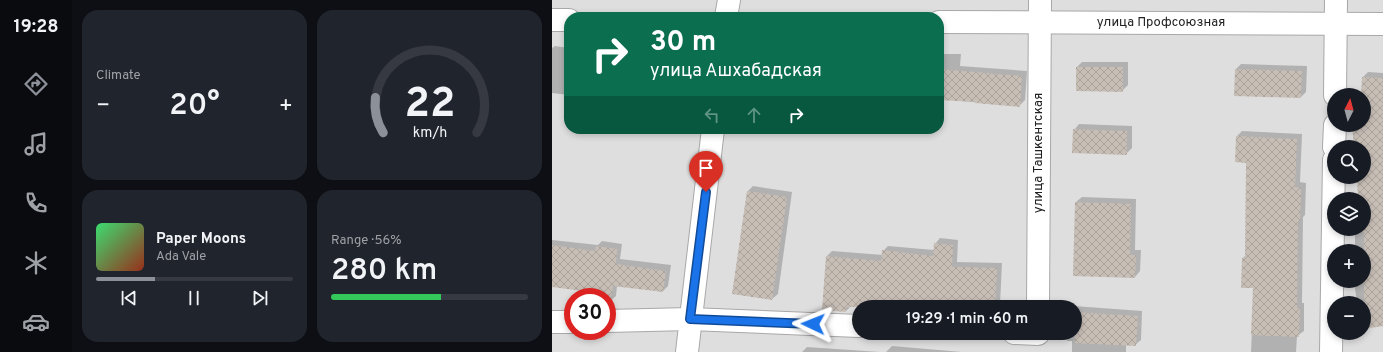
<!DOCTYPE html>
<html lang="en">
<head>
<meta charset="utf-8">
<style>
	:root { --surface:#171b24; --page:#20242c; --text:#f1f3f6; --muted:#9ea1a6; --line:#363941; --accent:#8c9099 }
	body { margin:0; font-family:Overpass,sans-serif; background:var(--page); color:var(--text); height:100vh; display:flex; flex-direction:column; font-size:15px; white-space:nowrap }
	* { box-sizing:border-box; margin:0 }
	p { font-size:13px; color:var(--muted) }
	.icon { flex:none; width:22px; height:22px; fill:none; stroke:currentColor; stroke-width:2; stroke-linecap:round; stroke-linejoin:round }
	.map { position:relative; flex:1; overflow:hidden }
	.panel { display:flex; flex-direction:column; gap:10px; padding:10px; background:#0d0f14; width:480px }
	.panel>* { flex:none }
	.hud { position:absolute; left:12px; top:12px; width:380px; height:122px; border-radius:16px; box-shadow:0 2px 6px #0003; background:#0b6e4f; color:#fff; overflow:hidden }
	.needle { width:26px; rotate:6deg }
	.fabs { position:absolute; left:775px; top:88px; display:grid; gap:8px }
	.fabs a { display:grid; place-items:center; width:44px; height:44px; border-radius:50%; background:var(--surface); box-shadow:0 2px 6px #0003; font-size:20px }
	.speed { position:absolute; left:12px; top:288px; display:flex; gap:8px; font-size:20px; font-weight:700; text-align:center }
	.speed>* { display:grid; place-content:center; width:52px; height:52px; border-radius:50%; background:var(--surface); box-shadow:0 2px 6px #0003; line-height:1 }
	.speed .limit { border:6px solid #d22; background:#fff; color:#111 }
	.pin { position:absolute; display:grid; place-items:center; width:34px; height:34px; color:#fff; margin:-41px -17px; border-radius:50% 50% 50% 0; rotate:-45deg; box-shadow:0 0 4px #0007 }
	.pin .icon { rotate:45deg }
	.me { position:absolute; width:44px; margin:-22px; rotate:272deg; stroke-linejoin:round; filter:drop-shadow(0 0 3px #0008) }
	.turn { display:flex; align-items:center; gap:14px; height:84px; padding:0 20px; font-size:18px }
	.turn .icon { width:52px; height:52px; stroke-width:2.5 }
	.turn b { display:block; font-size:28px; line-height:34px }
	.lanes { display:flex; align-items:center; height:38px; padding:0 20px; background:#0003; justify-content:center; gap:20px; direction:ltr }
	.lanes .off { opacity:.35 }
	.big { font-size:30px; font-weight:600; line-height:1.1 }
	.panel .widget { flex:1; display:flex; flex-direction:column; justify-content:center; gap:6px; min-width:0; padding:0 14px; border-radius:16px; background:var(--page) }
	.panel .dial { align-items:center; gap:0 }
	.dial svg { height:104px; overflow:visible; fill:none; stroke:var(--line); stroke-width:7; stroke-linecap:round; text-anchor:middle }
	.dial text { fill:var(--text); stroke:none }
	.song { display:flex; align-items:center; gap:12px }
	.cover { width:48px; height:48px; border-radius:6px; background:linear-gradient(135deg,hsl(140 70% 55%),hsl(10 70% 35%)) }
	.played { height:4px; border-radius:2px; background:linear-gradient(90deg,var(--accent) 30%,var(--line) 30%) }
	.keys { display:flex; justify-content:space-around; direction:ltr }
	.heat { display:flex; justify-content:space-between; align-items:center; font-size:22px; direction:ltr }
	.charge { height:6px; border-radius:3px; background:linear-gradient(90deg,#34c759 56%,var(--line) 0) }
	.panel .tiles { flex:1; display:grid; gap:10px; grid-template-columns:repeat(2,1fr) }
	.trip { position:absolute; left:300px; top:300px; width:230px; height:40px; border-radius:20px; background:var(--surface); box-shadow:0 2px 6px #0003; font-weight:600; line-height:40px; text-align:center }
	main { display:flex; flex:1; min-height:0 }
	.tab-bar { display:flex; flex-direction:column; width:72px; justify-content:space-around; align-items:center; background:#090b0e; color:var(--muted) }
	.tab-bar .icon { width:28px; height:28px }
	.tab-bar .on { color:var(--accent) }
	.tab-bar b { font-size:18px; color:var(--text) }
	.map>svg:first-child { display:block }
	.residential { fill:#dfdede; fill-rule:evenodd }
	.shadow { fill:#0003 }
	.building { fill:url(#building-cross-hatch) }
	.lines { fill:none; stroke-linecap:round; stroke-linejoin:round }
	.street-casing { stroke:#a8a8a8; stroke-width:24 }
	.street { stroke:#fff; stroke-width:22 }
	.route-casing { stroke:#114b97; stroke-width:10 }
	.route { stroke:#1a73e8; stroke-width:7 }
	.labels { text-anchor:middle; dominant-baseline:central; stroke-width:3; stroke-linejoin:round; paint-order:stroke }
	.street-label { font-size:13px; fill:#212121; stroke:#fff }
</style>
</head>
<body>
<main>
<nav class="tab-bar">
<b>19:28</b>
<svg class="icon on" aria-label="directions" viewBox="0 0 24 24"><path d="M12 3l9 9-9 9-9-9zM9 14v-3h6M13 9l2 2-2 2"/></svg>
<svg class="icon" aria-label="music" viewBox="0 0 24 24"><path d="M9 18V5l10-2v13"/><circle cx="6" cy="18" r="3"/><circle cx="16" cy="16" r="3"/></svg>
<svg class="icon" aria-label="phone" viewBox="0 0 24 24"><path d="M5 4h4l2 5-3 2q2 4 5 5l2-3 5 2v4C11 20 4 13 5 4z"/></svg>
<svg class="icon" aria-label="climate" viewBox="0 0 24 24"><path d="M12 3v18M4 7l16 10M4 17L20 7"/></svg>
<svg class="icon" aria-label="car" viewBox="0 0 24 24"><path d="M5 17H2v-5l4-1 3-4h7l3 4 3 1v5h-3M9 17h6M6 11h13"/><circle cx="7" cy="17" r="2"/><circle cx="17" cy="17" r="2"/></svg>
</nav>
<section class="panel">
<div class="tiles">
<div class="widget"><p>Climate</p>
<div class="heat"><a>−</a><b class="big">20°</b><a>+</a></div>
</div>
<div class="widget dial"><svg viewBox="0 0 100 80">
<path d="M14 69A42 42 0 1 1 86 69"/>
<path d="M14 69A42 42 0 0 1 8 42" stroke="#8c9099"/>
<text x="50" y="56" font-size="32" font-weight="700">22</text>
<text x="50" y="72" font-size="11">km/h</text>
</svg></div>
<div class="widget">
<div class="song"><i class="cover"></i><div><b>Paper Moons</b><p>Ada Vale</p></div></div>
<div class="played"></div>
<div class="keys"><svg class="icon" aria-label="previous" viewBox="0 0 24 24"><path d="M18 5L8 12l10 7zM5 5v14"/></svg><svg class="icon" aria-label="pause" viewBox="0 0 24 24"><path d="M8 5v14M16 5v14"/></svg><svg class="icon" aria-label="next" viewBox="0 0 24 24"><path d="M6 5l10 7-10 7zM19 5v14"/></svg></div>
</div>
<div class="widget"><p>Range · 56%</p><b class="big">280 km</b><div class="charge"></div></div>
</div>
</section>
<div class="map">
<svg width="831" height="352" viewBox="0 0 831 352">
	<defs>
		<pattern id="building-cross-hatch" width="8" height="8" patternUnits="userSpaceOnUse"><rect width="8" height="8" fill="#c7beb6"/><path d="M0 0l8 8M0 8l8-8" fill="none" stroke="#aba39c"/></pattern>
	</defs>
	<rect width="100%" height="100%" fill="#f2efe7"/>
	<path class="residential" d="M0 0H831V352H0ZM17 17H387V129H17ZM782 95H812V125H782ZM782 147H812V177H782ZM782 199H812V229H782ZM782 251H812V281H782ZM21 297H55V331H21ZM782 303H812V333H782ZM307 307H523V333H307Z"/>
	<g class="shadow">
		<polygon points="3,46 17,48 17,95 0,93 0,48"/>
		<polygon points="387,54 409,54 408,66 475,71 473,100 467,106 387,99"/>
		<polygon points="530,62 576,62 576,85 570,91 525,67"/>
		<polygon points="689,64 755,66 754,92 749,97 684,69"/>
		<polygon points="816,72 831,73 831,325 812,328 812,303 805,303 802,281 812,281 812,251 803,251 803,229 812,229 812,199 807,199 806,177 812,177 812,147 803,147 801,125 812,125 811,77"/>
		<polygon points="527,124 580,126 580,148 574,154 522,130"/>
		<polygon points="690,131 750,134 748,182 754,183 753,215 751,217 750,303 752,303 752,331 745,336 744,352 699,352 702,287 691,258 694,255 695,162 685,136"/>
		<polygon points="201,186 240,192 226,294 220,299 181,293 196,191"/>
		<polygon points="530,197 584,199 583,250 589,250 588,271 583,277 524,202"/>
		<polygon points="388,238 406,240 405,262 450,263 448,305 446,307 299,306 294,311 275,256 280,251 331,255 331,251 336,246 382,250 383,244"/>
		<polygon points="0,240 46,245 50,241 70,244 68,259 119,265 116,286 111,291 65,286 64,296 58,301 55,301 55,297 38,297 39,291 0,286"/>
		<polygon points="522,306 590,311 589,340 583,345 574,345 574,352 520,352 520,341 515,341 516,333 523,333"/>
		<polygon points="340,346 410,352 334,352"/>
		<polygon points="255,347 328,352 250,352"/>
	</g>
	<g class="building">
		<polygon points="524,67 571,67 571,92 524,91"/>
		<polygon points="387,69 470,76 468,107 423,103 423,102 387,100"/>
		<polygon points="683,69 750,71 749,98 682,96"/>
		<polygon points="810,77 831,78 831,326 812,329 812,232 807,232 807,229 812,229 812,199 806,199 805,177 812,177 812,147 802,147 800,125 812,125 812,95 809,95"/>
		<polygon points="521,129 575,131 575,155 520,153"/>
		<polygon points="684,136 745,139 743,187 749,188 748,221 746,221 745,308 748,308 747,337 699,335 701,288 689,288 690,258 693,258 694,163 683,162"/>
		<polygon points="195,191 235,197 220,300 180,294"/>
		<polygon points="523,202 579,204 578,255 584,255 583,278 521,276"/>
		<polygon points="382,243 401,245 400,267 445,268 443,307 294,307 294,312 270,310 274,256 329,261 330,250 381,256"/>
		<polygon points="0,245 43,251 44,246 65,249 64,264 114,271 111,292 61,286 59,297 37,297 38,292 0,287"/>
		<polygon points="523,312 586,316 584,346 523,343"/>
	</g>
	<g class="lines">
		<defs>
			<g id="street">
				<polyline points="174,17 177,0"/>
				<polyline points="0,20 17,20"/>
				<polyline points="387,22 831,24"/>
				<polyline points="783,95 784,0"/>
				<polyline points="782,147 783,125"/>
				<polyline points="486,307 488,0"/>
				<polyline points="55,321 138,319 307,326"/>
				<polyline points="0,322 21,322"/>
				<polyline points="462,333 486,334"/>
				<polyline points="135,352 161,129"/>
				<polyline points="779,352 782,160"/>
			</g>
		</defs>
		<use href="#street" class="street-casing"/>
		<use href="#street" class="street"/>
	</g>
	<g class="lines">
		<defs>
			<polyline id="route" points="154,192 138,319 261,324"/>
		</defs>
		<use href="#route" class="route-casing"/>
		<use href="#route" class="route"/>
	</g>
	<g class="labels">
		<g class="street-label">
			<text x="609" y="23">улица Профсоюзная</text>
			<text transform="translate(487 153) rotate(-90)">улица Ташкентская</text>
		</g>
	</g>
</svg>
<div class="fabs">
<a><svg class="needle" viewBox="-14 -14 28 28"><path d="M0-13l5 13h-10z" fill="#e53935"/><path d="M0 13l5-13h-10z" fill="#9ea1a6"/></svg></a>
<a><svg class="icon" aria-label="search" viewBox="0 0 24 24"><circle cx="10" cy="10" r="6"/><path d="M15 15l6 6"/></svg></a>
<a><svg class="icon" aria-label="layers" viewBox="0 0 24 24"><path d="M12 4l9 5-9 5-9-5zM3 14l9 5 9-5"/></svg></a>
<a>+</a>
<a>−</a>
</div>
<div class="speed"><div class="limit">30</div></div>
<div class="pin" style="left:154px;top:192px;background:#d93025"><svg class="icon" aria-label="arrive" viewBox="0 0 24 24"><path d="M6 21V4h12l-3 4 3 4H6"/></svg></div>
<svg class="me" style="left:261px;top:324px" viewBox="-20 -20 40 40"><path d="M0-17L14 15 0 8-14 15z" fill="#1a73e8" stroke="#fff" stroke-width="4"/></svg>
<div class="trip">19:29 · 1 min · 60 m</div>
<div class="hud">
<div class="turn"><svg class="icon" aria-label="right" viewBox="0 0 24 24"><path d="M7 20v-9h11M14 6l5 5-5 5"/></svg><div><b>30 m</b>улица Ашхабадская</div></div>
<div class="lanes"><svg class="icon off" aria-label="left" viewBox="0 0 24 24"><path d="M17 20v-9H6M10 6l-5 5 5 5"/></svg><svg class="icon off" aria-label="ahead" viewBox="0 0 24 24"><path d="M12 20V5M6 11l6-6 6 6"/></svg><svg class="icon" aria-label="right" viewBox="0 0 24 24"><path d="M7 20v-9h11M14 6l5 5-5 5"/></svg></div>
</div>
</div>
</main>
</body>
</html>
